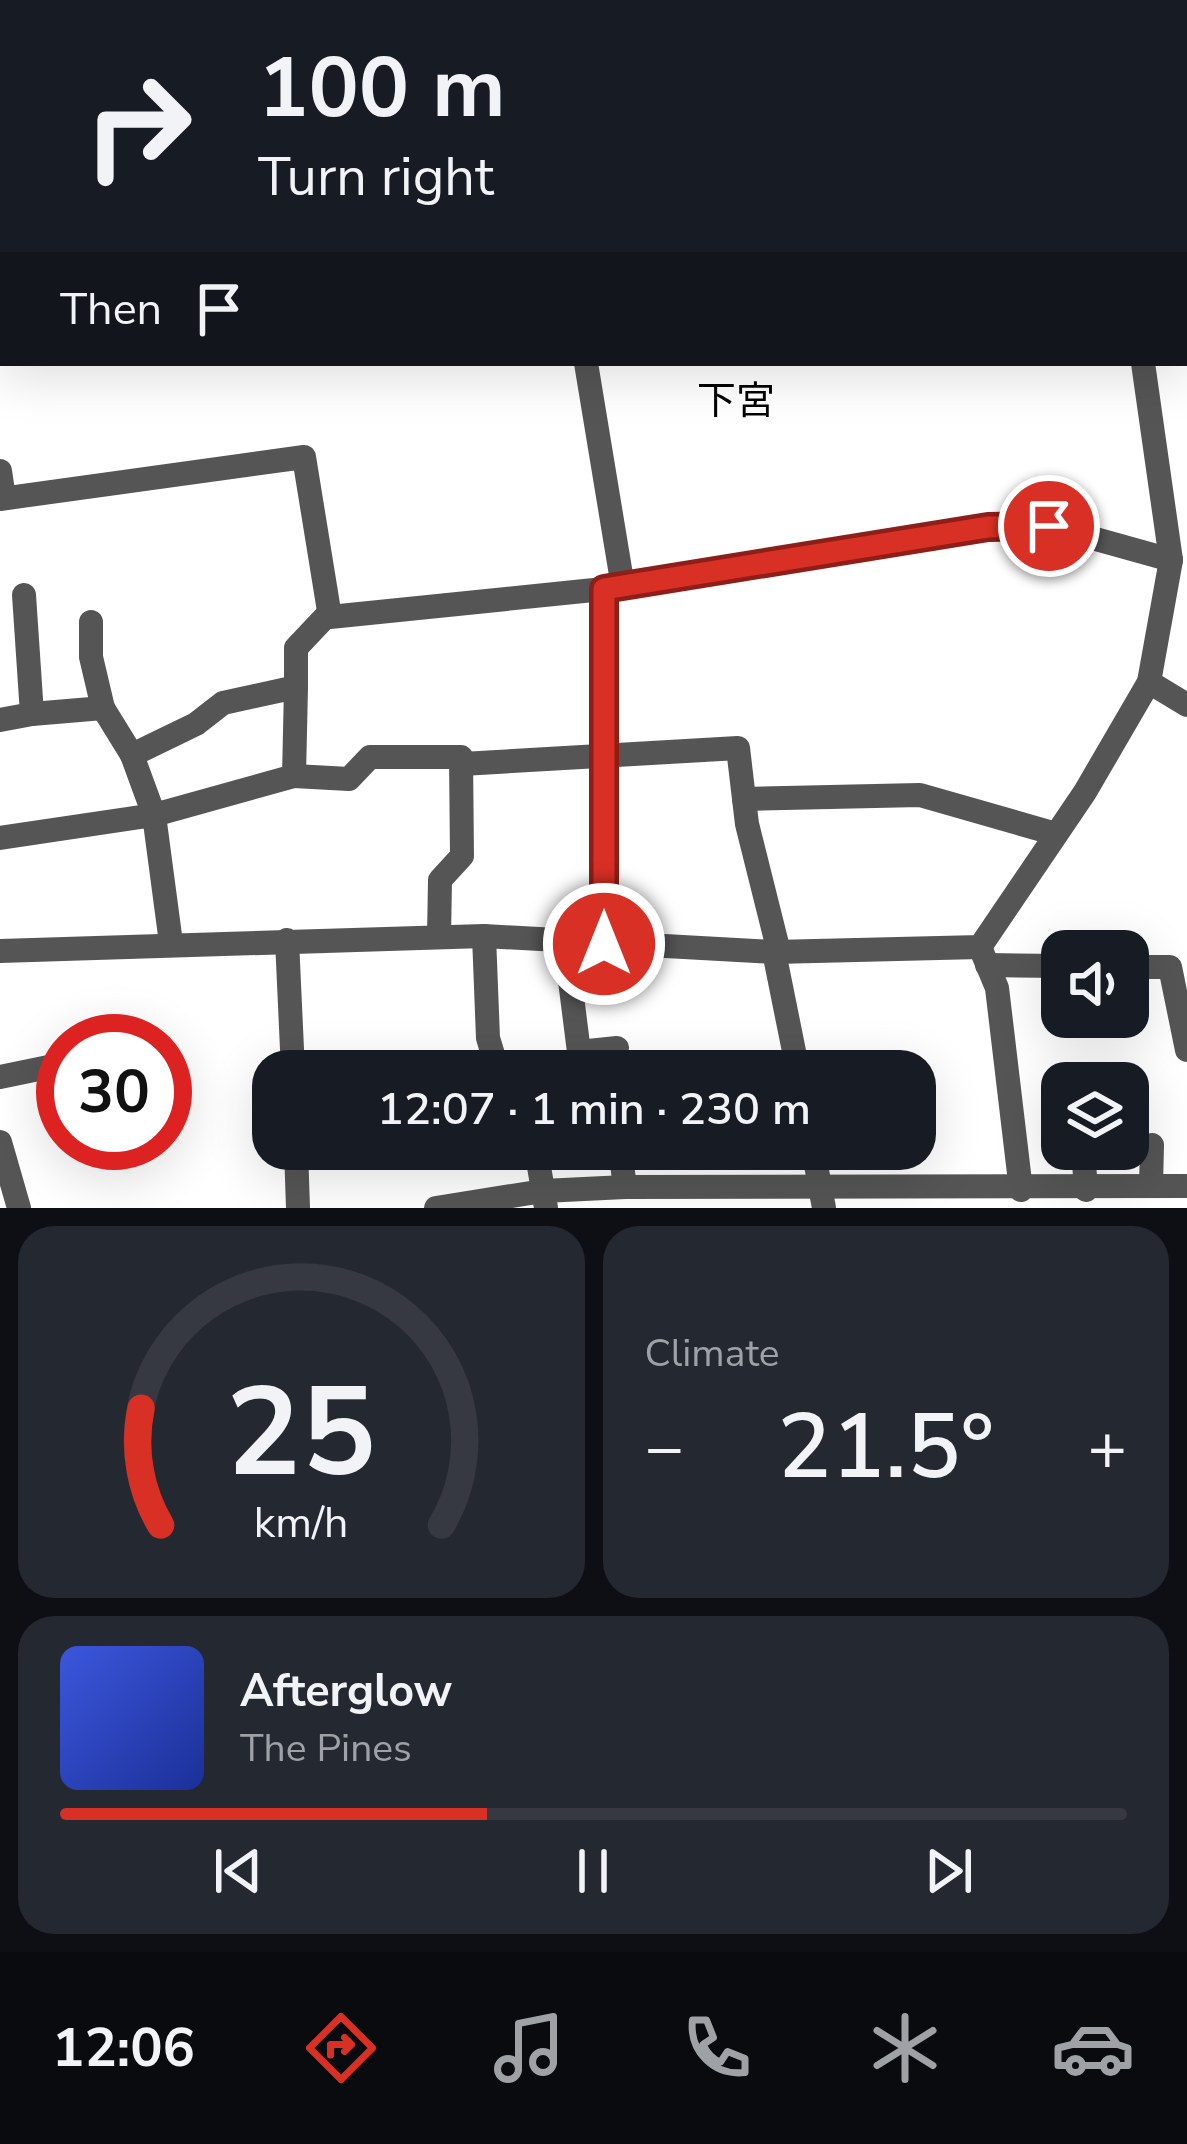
<!DOCTYPE html>
<html lang="en">
<head>
<meta charset="utf-8">
<style>
	:root { --surface:#171b24; --page:#242831; --text:#f1f3f6; --muted:#9ea1a6; --line:#363941; --accent:#d93025 }
	body { margin:0; font-family:"Nunito Sans","Noto Sans JP",sans-serif; background:var(--page); color:var(--text); height:100vh; display:flex; flex-direction:column; font-size:45px; white-space:nowrap }
	* { box-sizing:border-box; margin:0 }
	p { font-size:39px; color:var(--muted) }
	.icon { flex:none; width:66px; height:66px; fill:none; stroke:currentColor; stroke-width:2; stroke-linecap:round; stroke-linejoin:round }
	.map { position:relative; height:1208px; overflow:hidden }
	.details { display:flex; flex-direction:column; gap:18px; padding:18px; background:#0d0f14; flex:1 }
	.details>* { flex:none }
	.top-card { position:absolute; left:0px; top:0px; width:1188px; height:366px; box-shadow:0 12px 48px #0002; background:#171b24; color:var(--text); overflow:hidden }
	.tools { position:absolute; left:1041px; top:930px; display:grid; gap:24px }
	.tools a { display:grid; place-items:center; width:108px; height:108px; border-radius:24px; background:var(--surface); box-shadow:0 12px 48px #0002; font-size:60px }
	.speed { position:absolute; left:36px; top:1014px; display:flex; gap:24px; font-size:60px; font-weight:700; text-align:center }
	.speed>* { display:grid; place-content:center; width:156px; height:156px; border-radius:50%; background:var(--surface); box-shadow:0 12px 48px #0002; line-height:1 }
	.speed .limit { border:18px solid #d22; background:#fff; color:#111 }
	.pin { position:absolute; display:grid; place-items:center; width:102px; height:102px; color:#fff; margin:-51px; border:6px solid #fff; border-radius:50%; box-shadow:0 3px 12px #0007 }
	.me { position:absolute; width:132px; margin:-66px; rotate:0deg; stroke-linejoin:round; filter:drop-shadow(0 0 9px #0008) }
	.turn { display:flex; align-items:center; gap:42px; height:252px; padding:0 60px; font-size:54px }
	.turn .icon { width:156px; height:156px; stroke-width:2.5 }
	.turn b { display:block; font-size:84px; line-height:102px }
	.then { display:flex; align-items:center; height:114px; padding:0 60px; background:#0003; gap:24px; font-size:45px }
	.big { font-size:90px; font-weight:600; line-height:1.1 }
	.details .card { flex:1; display:flex; flex-direction:column; justify-content:center; gap:18px; min-width:0; padding:0 42px; border-radius:36px; background:var(--page) }
	.details .dial { align-items:center; gap:0 }
	.dial svg { height:312px; overflow:visible; fill:none; stroke:var(--line); stroke-width:7; stroke-linecap:round; text-anchor:middle }
	.dial text { fill:var(--text); stroke:none }
	.song { display:flex; align-items:center; gap:36px }
	.cover { width:144px; height:144px; border-radius:18px; background:linear-gradient(135deg,hsl(230 70% 55%),hsl(230 70% 35%)) }
	.played { height:12px; border-radius:6px; background:linear-gradient(90deg,var(--accent) 40%,var(--line) 40%) }
	.keys { display:flex; justify-content:space-around; direction:ltr }
	.heat { display:flex; justify-content:space-between; align-items:center; font-size:66px; direction:ltr }
	.details .tiles { flex:1; display:grid; gap:18px; grid-template-columns:1fr 1fr }
	.card:last-child { grid-column:span 2 }
	.trip { position:absolute; left:252px; top:1050px; width:684px; height:120px; border-radius:36px; background:var(--surface); box-shadow:0 12px 48px #0002; font-weight:600; line-height:120px; text-align:center }
	.menu { display:flex; height:192px; justify-content:space-around; align-items:center; background:#090b0e; color:var(--muted) }
	.menu .icon { width:84px; height:84px }
	.menu .current { color:var(--accent) }
	.menu b { font-size:54px; color:var(--text) }
	.map>svg:first-child { display:block }
	.lines { fill:none; stroke-linecap:round; stroke-linejoin:round }
	.street { stroke:#555; stroke-width:24 }
	.secondary { stroke:#222; stroke-width:24 }
	.route-casing { stroke:#8d1f18; stroke-width:30 }
	.route { stroke:#d93025; stroke-width:21 }
	.labels { text-anchor:middle; dominant-baseline:central; stroke-width:10; stroke-linejoin:round; paint-order:stroke }
	.quarter-label { font-size:39px; fill:#000; stroke:#fff }
</style>
</head>
<body>
<div class="map">
<svg width="1187" height="1208" viewBox="0 0 1187 1208">
	<rect width="100%" height="100%" fill="#fff"/>
	<g class="lines">
		<g class="street">
			<polyline points="527,0 527,3"/>
			<polyline points="1084,0 1085,3"/>
			<polyline points="0,471 4,498"/>
			<polyline points="0,499 304,457 330,617 623,587 586,363"/>
			<polyline points="623,587 988,527 1049,526 1171,560"/>
			<polyline points="604,589 604,944"/>
			<polyline points="1149,682 1187,705"/>
			<polyline points="296,687 294,776 154,815 132,755 196,724 223,703 296,687 296,648 329,613"/>
			<polyline points="103,708 132,755"/>
			<polyline points="32,714 103,708 91,657 91,622"/>
			<polyline points="0,720 32,714 24,595"/>
			<polyline points="462,764 738,748 747,824 779,952"/>
			<polyline points="294,776 349,779 370,757 461,757 462,856 440,880 439,937"/>
			<polyline points="744,799 920,795 1056,834"/>
			<polyline points="0,838 154,815 171,943"/>
			<polyline points="484,936 488,1038 498,1071"/>
			<polyline points="287,940 293,1071"/>
			<polyline points="565,941 579,1052 617,1048"/>
			<polyline points="980,947 997,988 1021,1190"/>
			<polyline points="0,951 484,936 774,952 980,947 1085,792 1149,682 1171,560 1143,363"/>
			<polyline points="774,952 798,1071"/>
			<polyline points="987,965 1062,966"/>
			<polyline points="1128,967 1170,967 1187,1050"/>
			<polyline points="0,1077 63,1064"/>
			<polyline points="0,1142 19,1208"/>
			<polyline points="296,1149 298,1208"/>
			<polyline points="536,1149 546,1208"/>
			<polyline points="620,1149 625,1187"/>
			<polyline points="813,1149 824,1208"/>
			<polyline points="1083,1149 1086,1190"/>
			<polyline points="1151,1186 1152,1145"/>
			<polyline points="436,1208 543,1191 625,1187 1187,1186"/>
		</g>
		<g class="secondary">
			<polyline points="654,3 672,0"/>
			<polyline points="0,109 3,109"/>
		</g>
	</g>
	<g class="lines">
		<defs>
			<polyline id="route" points="604,944 604,589 988,527 1049,526"/>
		</defs>
		<use href="#route" class="route-casing"/>
		<use href="#route" class="route"/>
	</g>
	<g class="labels">
		<g class="quarter-label">
			<text x="736" y="401">下宮</text>
		</g>
	</g>
</svg>
<div class="tools">
<a><svg class="icon" aria-label="sound" viewBox="0 0 24 24"><path d="M4 9h4l5-4v14l-5-4H4zM17 9q2 3 0 6"/></svg></a>
<a><svg class="icon" aria-label="layers" viewBox="0 0 24 24"><path d="M12 4l9 5-9 5-9-5zM3 14l9 5 9-5"/></svg></a>
</div>
<div class="speed"><div class="limit">30</div></div>
<div class="pin" style="left:1049px;top:526px;background:#d93025"><svg class="icon" aria-label="arrive" viewBox="0 0 24 24"><path d="M6 21V4h12l-3 4 3 4H6"/></svg></div>
<svg class="me" style="left:604px;top:944px" viewBox="-20 -20 40 40"><circle r="17" fill="#d93025" stroke="#fff" stroke-width="3"/><path d="M0-11L8 9 0 5-8 9z" fill="#fff"/></svg>
<div class="trip">12:07 · 1 min · 230 m</div>
<div class="top-card">
<div class="turn"><svg class="icon" aria-label="right" viewBox="0 0 24 24"><path d="M7 20v-9h11M14 6l5 5-5 5"/></svg><div><b>100 m</b>Turn right</div></div>
<div class="then">Then<svg class="icon" aria-label="arrive" viewBox="0 0 24 24"><path d="M6 21V4h12l-3 4 3 4H6"/></svg></div>
</div>
</div>
<section class="details">
<div class="tiles">
<div class="card dial"><svg viewBox="0 0 100 80">
<path d="M14 69A42 42 0 1 1 86 69"/>
<path d="M14 69A42 42 0 0 1 9 39" stroke="#d93025"/>
<text x="50" y="56" font-size="32" font-weight="700">25</text>
<text x="50" y="72" font-size="11">km/h</text>
</svg></div>
<div class="card"><p>Climate</p>
<div class="heat"><a>−</a><b class="big">21.5°</b><a>+</a></div>
</div>
<div class="card">
<div class="song"><i class="cover"></i><div><b>Afterglow</b><p>The Pines</p></div></div>
<div class="played"></div>
<div class="keys"><svg class="icon" aria-label="previous" viewBox="0 0 24 24"><path d="M18 5L8 12l10 7zM5 5v14"/></svg><svg class="icon" aria-label="pause" viewBox="0 0 24 24"><path d="M8 5v14M16 5v14"/></svg><svg class="icon" aria-label="next" viewBox="0 0 24 24"><path d="M6 5l10 7-10 7zM19 5v14"/></svg></div>
</div>
</div>
</section>
<nav class="menu">
<b>12:06</b>
<svg class="icon current" aria-label="directions" viewBox="0 0 24 24"><path d="M12 3l9 9-9 9-9-9zM9 14v-3h6M13 9l2 2-2 2"/></svg>
<svg class="icon" aria-label="music" viewBox="0 0 24 24"><path d="M9 18V5l10-2v13"/><circle cx="6" cy="18" r="3"/><circle cx="16" cy="16" r="3"/></svg>
<svg class="icon" aria-label="phone" viewBox="0 0 24 24"><path d="M5 4h4l2 5-3 2q2 4 5 5l2-3 5 2v4C11 20 4 13 5 4z"/></svg>
<svg class="icon" aria-label="climate" viewBox="0 0 24 24"><path d="M12 3v18M4 7l16 10M4 17L20 7"/></svg>
<svg class="icon" aria-label="car" viewBox="0 0 24 24"><path d="M5 17H2v-5l4-1 3-4h7l3 4 3 1v5h-3M9 17h6M6 11h13"/><circle cx="7" cy="17" r="2"/><circle cx="17" cy="17" r="2"/></svg>
</nav>
</body>
</html>
